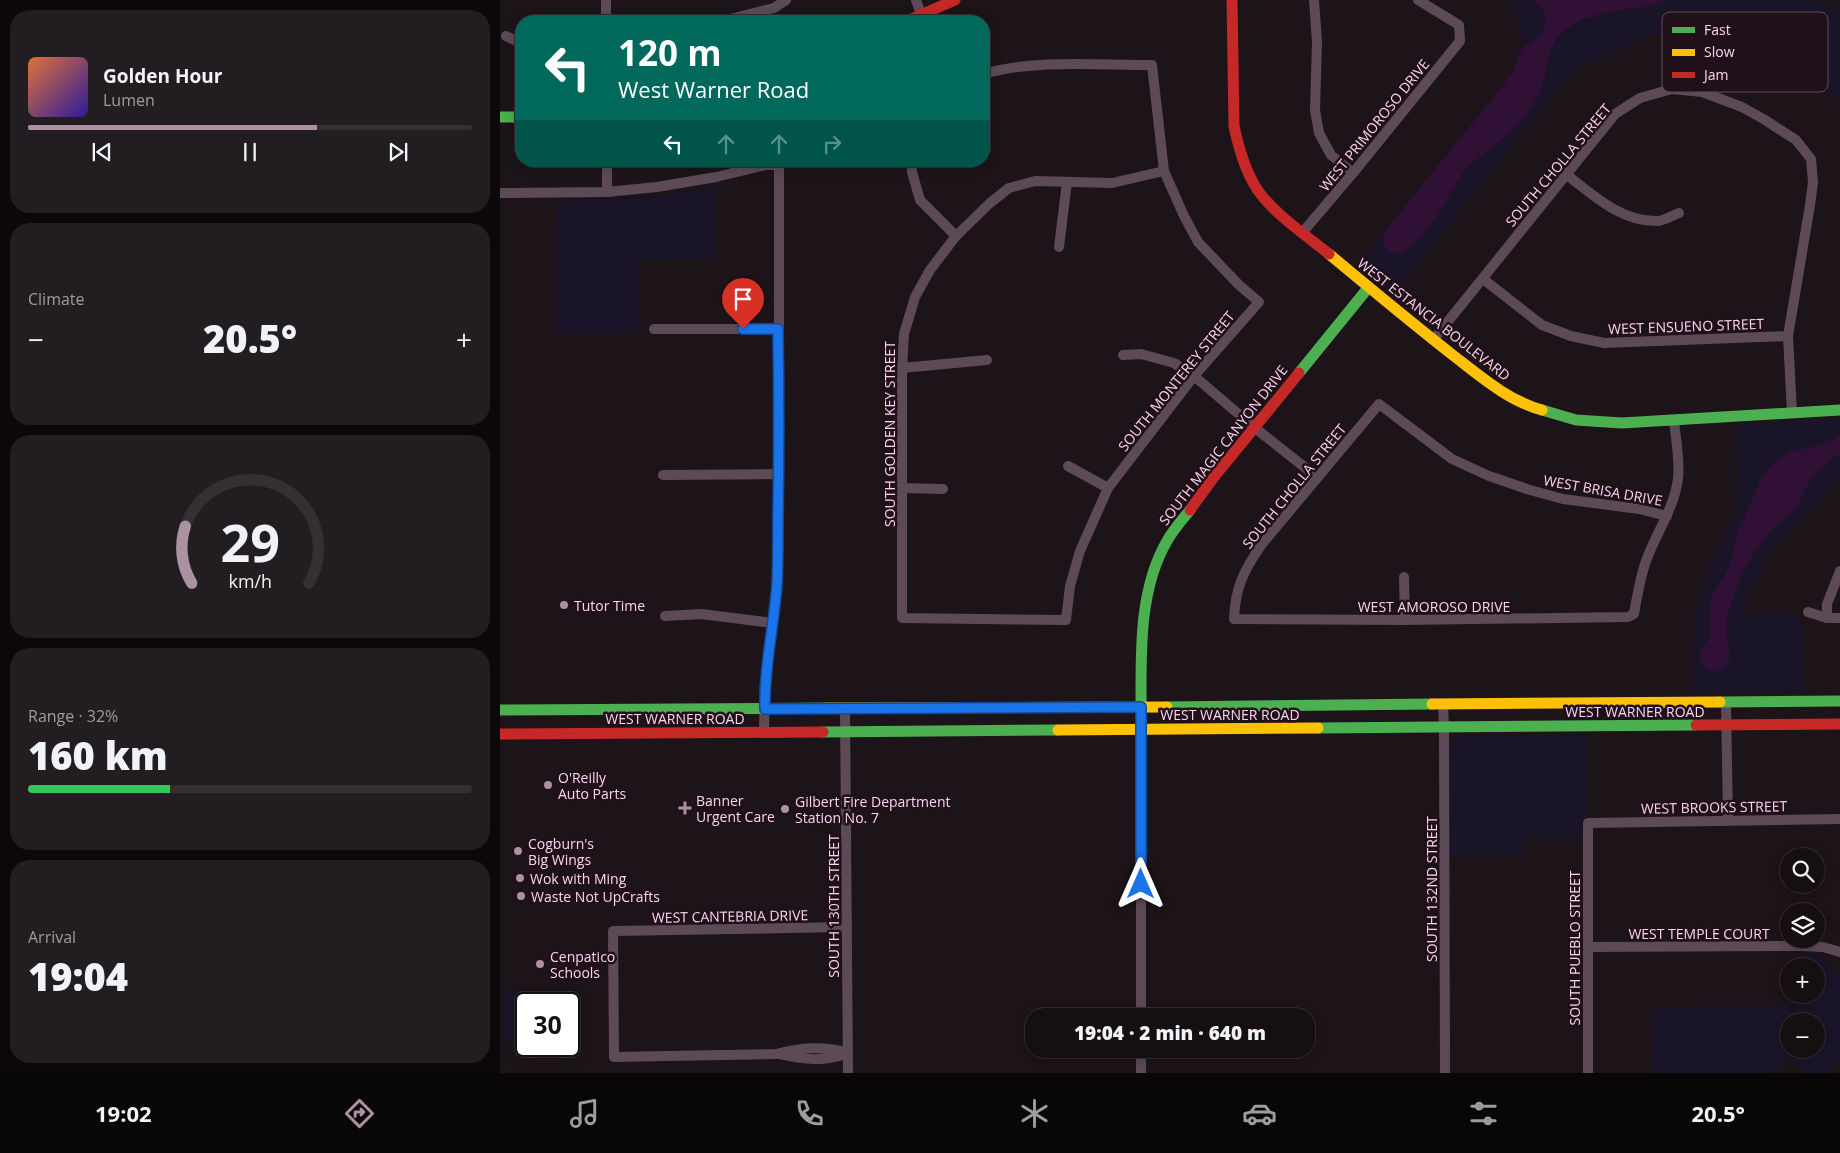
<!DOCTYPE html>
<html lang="en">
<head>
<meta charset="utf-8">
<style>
	:root { --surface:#150f12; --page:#221d20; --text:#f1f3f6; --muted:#9d9c9f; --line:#342f32; --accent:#ac91a2 }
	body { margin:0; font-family:"Open Sans",sans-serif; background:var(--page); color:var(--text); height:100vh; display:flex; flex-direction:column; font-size:19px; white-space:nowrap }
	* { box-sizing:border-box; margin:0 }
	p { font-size:16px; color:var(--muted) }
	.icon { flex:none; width:28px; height:28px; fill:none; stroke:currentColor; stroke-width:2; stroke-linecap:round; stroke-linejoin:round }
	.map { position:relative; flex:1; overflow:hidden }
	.sheet { display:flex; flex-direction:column; gap:10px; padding:10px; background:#0c080a; width:500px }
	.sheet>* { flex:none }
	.hud { position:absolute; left:15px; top:15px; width:475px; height:152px; border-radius:20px; box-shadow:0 2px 12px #0003,0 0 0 1px var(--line); background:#00695c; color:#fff; overflow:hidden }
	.controls { position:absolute; left:1280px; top:848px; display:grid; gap:10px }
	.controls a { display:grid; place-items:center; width:45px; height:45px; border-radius:50%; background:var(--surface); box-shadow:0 2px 12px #0003,0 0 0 1px var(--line); font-size:25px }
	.speed { position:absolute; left:15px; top:992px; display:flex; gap:10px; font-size:25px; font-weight:700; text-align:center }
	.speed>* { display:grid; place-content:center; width:65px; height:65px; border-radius:50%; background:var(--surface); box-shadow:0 2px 12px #0003,0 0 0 1px var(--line); line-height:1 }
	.speed .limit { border:2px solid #111; border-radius:8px; background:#fff; color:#111 }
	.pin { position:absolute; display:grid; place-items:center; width:42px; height:42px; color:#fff; margin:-51px -21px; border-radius:50% 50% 50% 0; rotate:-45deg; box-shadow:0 0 5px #0007 }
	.pin .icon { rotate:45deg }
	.me { position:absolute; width:55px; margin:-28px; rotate:0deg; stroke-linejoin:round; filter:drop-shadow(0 0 4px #0008) }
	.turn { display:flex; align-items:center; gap:18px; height:105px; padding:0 20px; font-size:22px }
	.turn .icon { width:65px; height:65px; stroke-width:2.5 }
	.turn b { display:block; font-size:35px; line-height:42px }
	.lanes { display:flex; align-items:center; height:48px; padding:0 20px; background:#0003; justify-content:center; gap:25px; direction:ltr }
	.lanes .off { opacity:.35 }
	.big { font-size:38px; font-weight:800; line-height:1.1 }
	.sheet .widget { flex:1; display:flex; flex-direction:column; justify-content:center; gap:8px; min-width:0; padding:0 18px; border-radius:20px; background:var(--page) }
	.sheet .dial { align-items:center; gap:0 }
	.dial svg { height:130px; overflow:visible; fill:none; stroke:var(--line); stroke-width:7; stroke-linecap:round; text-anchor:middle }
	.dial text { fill:var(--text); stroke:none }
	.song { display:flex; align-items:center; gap:15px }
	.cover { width:60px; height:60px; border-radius:8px; background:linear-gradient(135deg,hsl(20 70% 55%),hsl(250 70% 35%)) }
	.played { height:5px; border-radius:2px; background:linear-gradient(90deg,var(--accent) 65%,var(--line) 65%) }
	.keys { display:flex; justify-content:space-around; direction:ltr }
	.heat { display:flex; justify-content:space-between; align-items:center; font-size:28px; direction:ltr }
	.charge { height:8px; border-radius:4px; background:linear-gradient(90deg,#34c759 32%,var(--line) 0) }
	.trip { position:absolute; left:525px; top:1008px; width:290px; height:50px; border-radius:20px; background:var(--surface); box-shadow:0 2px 12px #0003,0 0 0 1px var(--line); font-weight:800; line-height:50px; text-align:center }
	.menu { display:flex; height:80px; justify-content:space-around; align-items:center; background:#080607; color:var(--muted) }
	.menu .icon { width:35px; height:35px }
	.menu .on { color:var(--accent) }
	.menu b { font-size:22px; color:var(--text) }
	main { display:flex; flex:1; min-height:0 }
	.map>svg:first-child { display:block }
	.green { fill:#191427; fill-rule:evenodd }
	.water { fill:#311036 }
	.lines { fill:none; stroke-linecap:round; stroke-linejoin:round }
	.street { stroke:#5c4a57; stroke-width:10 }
	.fast { stroke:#4caf50; stroke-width:11 }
	.slow { stroke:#ffc107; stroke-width:11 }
	.jam { stroke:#c62828; stroke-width:11 }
	.route-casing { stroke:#114b97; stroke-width:12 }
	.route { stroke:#1a73e8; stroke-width:9 }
	.poi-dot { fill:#ac91a2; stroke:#201019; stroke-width:2 }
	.labels { text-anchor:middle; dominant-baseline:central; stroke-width:5; stroke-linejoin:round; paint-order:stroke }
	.street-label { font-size:14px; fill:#f9d4ed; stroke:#201019 }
	.poi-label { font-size:14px; fill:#f9d4ed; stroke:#201019; text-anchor:start }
	.key { fill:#201019; stroke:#614b59; stroke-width:1 }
	.key-label { font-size:14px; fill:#f9d4ed }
</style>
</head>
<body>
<main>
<section class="sheet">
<div class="widget">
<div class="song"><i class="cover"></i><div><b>Golden Hour</b><p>Lumen</p></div></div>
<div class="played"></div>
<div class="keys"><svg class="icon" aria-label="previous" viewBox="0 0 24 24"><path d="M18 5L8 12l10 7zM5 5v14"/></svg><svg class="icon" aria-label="pause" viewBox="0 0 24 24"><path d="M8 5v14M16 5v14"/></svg><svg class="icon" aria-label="next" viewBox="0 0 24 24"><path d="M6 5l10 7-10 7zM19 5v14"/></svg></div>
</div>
<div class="widget"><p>Climate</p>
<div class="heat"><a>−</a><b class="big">20.5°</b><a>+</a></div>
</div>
<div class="widget dial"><svg viewBox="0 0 100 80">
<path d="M14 69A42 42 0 1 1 86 69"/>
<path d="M14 69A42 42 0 0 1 10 34" stroke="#ac91a2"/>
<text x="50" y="56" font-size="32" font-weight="700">29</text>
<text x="50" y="72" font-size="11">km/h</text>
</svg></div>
<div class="widget"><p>Range · 32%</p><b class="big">160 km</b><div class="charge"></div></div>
<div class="widget"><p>Arrival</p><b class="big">19:04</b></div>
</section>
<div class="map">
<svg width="1340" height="1073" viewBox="0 0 1340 1073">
	<rect width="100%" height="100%" fill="#1c1418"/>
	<g class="green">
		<path d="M1011 0H1034C1056 20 1045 35 1023 47L1016 10Z"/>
		<polygon points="1165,0 1313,0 1340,13 1340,102 1333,93 1306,74 1236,42 1208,34 1180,32 1146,37 1078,67 1059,87 891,296 856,268 883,234 882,244 948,198 959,178 967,167 1007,136 1025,116 1038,96 1046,78 1051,50 1062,33 1075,24 1094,17 1113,11 1158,4"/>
		<polygon points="215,186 215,259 139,260 139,316 137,333 57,333 56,201 157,197"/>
		<path d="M1340 417V478L1329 493 1271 550 1250 590 1242 615 1297 614 1303 628 1305 691 1193 692C1193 655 1191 618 1203 582 1213 555 1230 530 1236 501 1242 477 1237 449 1236 425Z"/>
		<path d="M1087 735V816L1081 827 1079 838H1024V856L949 857V750C952 742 955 738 962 736Z"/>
		<path d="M1301 951C1305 951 1310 951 1314 952 1326 956 1327 970 1340 974V1063L1333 1066 1327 1073H1306L1288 1056 1269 1073H1151L1153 1009 1301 1005V994H1316V966H1301ZM1289 1021H1316V1049H1289Z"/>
		<polygon points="48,989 66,989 66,1004 26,1004 26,1040 4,1041 4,990 25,990 25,993 48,993"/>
	</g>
	<g class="water">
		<path d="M1034 0H1165C1151 8 1136 7 1121 10 1101 12 1077 19 1062 33 1045 49 1049 77 1038 96 1027 117 1009 135 990 149 982 156 974 161 967 168 958 178 953 189 947 200 935 221 921 241 900 254 884 253 879 244 886 230L1004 84 1014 69 1020 52 1023 47 1036 40 1045 27V13Z"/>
		<path d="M1340 436V454C1328 462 1317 470 1309 482 1304 490 1302 499 1297 506 1288 517 1276 525 1267 536 1247 558 1235 590 1227 618 1223 635 1233 650 1228 664 1219 677 1198 671 1200 654 1201 647 1208 641 1210 634 1212 624 1208 614 1210 604 1212 590 1224 579 1229 567 1234 556 1234 544 1237 533 1240 525 1245 517 1248 509 1256 492 1259 476 1274 463 1293 445 1319 450 1340 436Z"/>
	</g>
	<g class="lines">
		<g class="street">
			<polyline points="416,0 423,20"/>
			<polyline points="814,0 817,42 815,110 819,133 831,155 853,173"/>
			<polyline points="106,21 106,0"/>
			<polyline points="222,21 274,8 286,0"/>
			<polyline points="6,36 21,43"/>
			<polyline points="107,161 107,192"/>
			<path d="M412 161V172L420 200 456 236 430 270 415 297 404 334 402 368V618L566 620 570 586 580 551 608 488 694 376 759 302 739 285 698 242 684 216 664 171 652 65C599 65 534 59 484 74"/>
			<path d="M1067 175C1093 195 1121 222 1157 221 1164 221 1173 215 1179 213"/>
			<polyline points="0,193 107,192 157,187 216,177 266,165 279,165 279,474 277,583 265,686 264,732"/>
			<polyline points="802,233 853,173 960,41 959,25 918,0"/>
			<polyline points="456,236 490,203 509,188 535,181 612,183 664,171"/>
			<polyline points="559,247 567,182"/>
			<polyline points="983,279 1042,325 1071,336 1104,343 1288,336"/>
			<polyline points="154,329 279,329"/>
			<polyline points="933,340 1115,114 1140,98 1172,89 1202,92 1242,107 1265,120 1296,140 1311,159 1313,182 1310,205 1288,336 1292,413"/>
			<polyline points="623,355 641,354 674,363 694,376 755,428 817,477"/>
			<polyline points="402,368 487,360"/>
			<polyline points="568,466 608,488"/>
			<polyline points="163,475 279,474"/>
			<polyline points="403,488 443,489"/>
			<path d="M1167 516 1139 509 1063 499 1030 490 989 476 952 459 879 404 762 544C744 570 735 588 734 619L905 620 1128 617 1134 614C1137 596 1140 578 1146 561 1156 533 1174 509 1178 479 1180 460 1176 440 1174 421"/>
			<polyline points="904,577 905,620"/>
			<polyline points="1308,612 1327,618 1340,618"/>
			<polyline points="165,616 201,614 273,623"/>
			<polyline points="1327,618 1327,604 1340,571"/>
			<polyline points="1226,702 1228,820"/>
			<polyline points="943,704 944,727 945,1073"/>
			<polyline points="345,708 348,1073"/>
			<path d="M347 927 113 931 114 1057 276 1054C300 1048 323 1045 348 1053"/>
			<polyline points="1088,947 1301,946 1323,947 1340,952"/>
			<polyline points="641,1016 641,730"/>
			<path d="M279 1054C304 1060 324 1062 348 1053"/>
			<polyline points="641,1073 641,1049"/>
			<polyline points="1088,1073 1088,823 1340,819"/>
		</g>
		<g class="fast">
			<polyline points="0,117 21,117"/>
			<polyline points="799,373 868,288"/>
			<polyline points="1042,410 1076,420 1122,423 1340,410"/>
			<polyline points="1220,702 1340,701"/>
			<polyline points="667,707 932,704"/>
			<polyline points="0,710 326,708"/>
			<polyline points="818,728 1196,725"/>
			<path d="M641 730C642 669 635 596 667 541 673 530 682 520 690 510"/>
			<polyline points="323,732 558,730"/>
		</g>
		<g class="slow">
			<path d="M829 254C871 289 912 323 954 356 981 377 1009 401 1042 410"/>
			<polyline points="932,704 1220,702"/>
			<polyline points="326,708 667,707"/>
			<polyline points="558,730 818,728"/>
		</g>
		<g class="jam">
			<path d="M732 0 734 126C738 145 744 167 754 184 767 209 807 236 829 254"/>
			<polyline points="407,21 455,0"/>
			<polyline points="690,510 714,477 799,373"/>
			<polyline points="1196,725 1340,724"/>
			<polyline points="0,734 323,732"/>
		</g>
	</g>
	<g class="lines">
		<defs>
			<path id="route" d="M243 329H278C279 393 279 456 278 519 278 541 278 563 277 584 274 626 264 667 265 709L641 707V884"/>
		</defs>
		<use href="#route" class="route-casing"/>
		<use href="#route" class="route"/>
	</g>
	<g class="poi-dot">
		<circle cx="64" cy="605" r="5"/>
		<circle cx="48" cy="785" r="5"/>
		<path d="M182.5 800.5h5v5h5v5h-5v5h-5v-5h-5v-5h5z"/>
		<circle cx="285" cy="809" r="5"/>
		<circle cx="18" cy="851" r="5"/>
		<circle cx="20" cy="878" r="5"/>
		<circle cx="21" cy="896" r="5"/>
		<circle cx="40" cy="964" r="5"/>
	</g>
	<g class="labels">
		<g class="street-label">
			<text transform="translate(874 125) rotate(-51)">WEST PRIMOROSO DRIVE</text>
			<text transform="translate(1058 165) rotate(-50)">SOUTH CHOLLA STREET</text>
			<text transform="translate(934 319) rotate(38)">WEST ESTANCIA BOULEVARD</text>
			<text transform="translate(1186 326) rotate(-2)">WEST ENSUENO STREET</text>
			<text transform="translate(676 381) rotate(-51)">SOUTH MONTEREY STREET</text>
			<text transform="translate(389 434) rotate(-90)">SOUTH GOLDEN KEY STREET</text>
			<text transform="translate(723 445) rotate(-52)">SOUTH MAGIC CANYON DRIVE</text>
			<text transform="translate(794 486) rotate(-51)">SOUTH CHOLLA STREET</text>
			<text transform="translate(1103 490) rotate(10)">WEST BRISA DRIVE</text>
			<text x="934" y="606">WEST AMOROSO DRIVE</text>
			<text x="1135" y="711">WEST WARNER ROAD</text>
			<text x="730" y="714">WEST WARNER ROAD</text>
			<text x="175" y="718">WEST WARNER ROAD</text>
			<text transform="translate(1214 807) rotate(-1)">WEST BROOKS STREET</text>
			<text transform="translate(931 889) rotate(-90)">SOUTH 132ND STREET</text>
			<text transform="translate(333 906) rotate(-90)">SOUTH 130TH STREET</text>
			<text transform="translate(230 916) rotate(-1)">WEST CANTEBRIA DRIVE</text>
			<text x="1199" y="933">WEST TEMPLE COURT</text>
			<text transform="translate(1074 948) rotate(-90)">SOUTH PUEBLO STREET</text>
		</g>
		<g class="poi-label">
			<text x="74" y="605">Tutor Time</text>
			<text x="58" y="777">O'Reilly<tspan x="58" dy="16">Auto Parts</tspan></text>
			<text x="196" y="800">Banner<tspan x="196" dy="16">Urgent Care</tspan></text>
			<text x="295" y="801">Gilbert Fire Department<tspan x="295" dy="16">Station No. 7</tspan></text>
			<text x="28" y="843">Cogburn's<tspan x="28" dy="16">Big Wings</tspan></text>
			<text x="30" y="878">Wok with Ming</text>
			<text x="31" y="896">Waste Not UpCrafts</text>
			<text x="50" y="956">Cenpatico<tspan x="50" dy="16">Schools</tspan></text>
		</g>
	</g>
	<rect x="1162" y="12" width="166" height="80" rx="8" class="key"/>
	<rect x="1172" y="27" width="23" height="6" fill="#4caf50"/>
	<rect x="1172" y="49" width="23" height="7" fill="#ffc107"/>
	<rect x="1172" y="72" width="23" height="6" fill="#c62828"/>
	<g class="key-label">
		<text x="1204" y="35">Fast</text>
		<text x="1204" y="57">Slow</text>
		<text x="1204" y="80">Jam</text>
	</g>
</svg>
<div class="controls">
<a><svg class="icon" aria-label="search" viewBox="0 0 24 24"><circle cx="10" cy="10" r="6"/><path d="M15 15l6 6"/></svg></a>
<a><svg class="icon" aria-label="layers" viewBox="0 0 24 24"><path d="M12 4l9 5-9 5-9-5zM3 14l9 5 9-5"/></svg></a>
<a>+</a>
<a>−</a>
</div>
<div class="speed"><div class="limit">30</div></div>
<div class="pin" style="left:243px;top:329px;background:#d93025"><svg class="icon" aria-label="arrive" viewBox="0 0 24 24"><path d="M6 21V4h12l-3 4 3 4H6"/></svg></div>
<svg class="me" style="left:641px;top:884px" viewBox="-20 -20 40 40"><path d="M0-17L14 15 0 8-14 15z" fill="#1a73e8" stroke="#fff" stroke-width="4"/></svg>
<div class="trip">19:04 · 2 min · 640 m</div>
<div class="hud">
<div class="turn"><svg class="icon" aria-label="left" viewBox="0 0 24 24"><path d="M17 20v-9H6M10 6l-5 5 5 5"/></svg><div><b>120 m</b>West Warner Road</div></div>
<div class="lanes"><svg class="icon" aria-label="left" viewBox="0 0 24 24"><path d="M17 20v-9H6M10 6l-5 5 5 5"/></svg><svg class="icon off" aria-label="ahead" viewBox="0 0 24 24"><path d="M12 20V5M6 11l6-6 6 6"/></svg><svg class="icon off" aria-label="ahead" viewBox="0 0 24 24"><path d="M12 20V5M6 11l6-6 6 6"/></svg><svg class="icon off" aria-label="right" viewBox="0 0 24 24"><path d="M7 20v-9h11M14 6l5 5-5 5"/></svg></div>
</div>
</div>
</main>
<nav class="menu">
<b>19:02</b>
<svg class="icon on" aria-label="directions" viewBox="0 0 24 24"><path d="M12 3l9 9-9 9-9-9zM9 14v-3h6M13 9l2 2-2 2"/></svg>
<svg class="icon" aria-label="music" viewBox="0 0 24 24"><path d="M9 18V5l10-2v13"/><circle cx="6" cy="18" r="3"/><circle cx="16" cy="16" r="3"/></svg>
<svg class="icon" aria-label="phone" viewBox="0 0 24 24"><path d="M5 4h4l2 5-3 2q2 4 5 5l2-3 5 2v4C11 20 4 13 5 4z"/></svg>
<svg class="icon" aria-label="climate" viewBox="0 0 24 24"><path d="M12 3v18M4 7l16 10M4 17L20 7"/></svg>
<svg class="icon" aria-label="car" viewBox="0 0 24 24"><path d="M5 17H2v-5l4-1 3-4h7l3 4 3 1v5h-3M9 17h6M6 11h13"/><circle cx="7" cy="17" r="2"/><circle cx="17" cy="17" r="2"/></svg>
<svg class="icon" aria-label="filters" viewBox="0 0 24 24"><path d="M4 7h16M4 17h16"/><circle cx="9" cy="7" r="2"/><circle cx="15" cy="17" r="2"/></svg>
<b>20.5°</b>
</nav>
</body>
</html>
